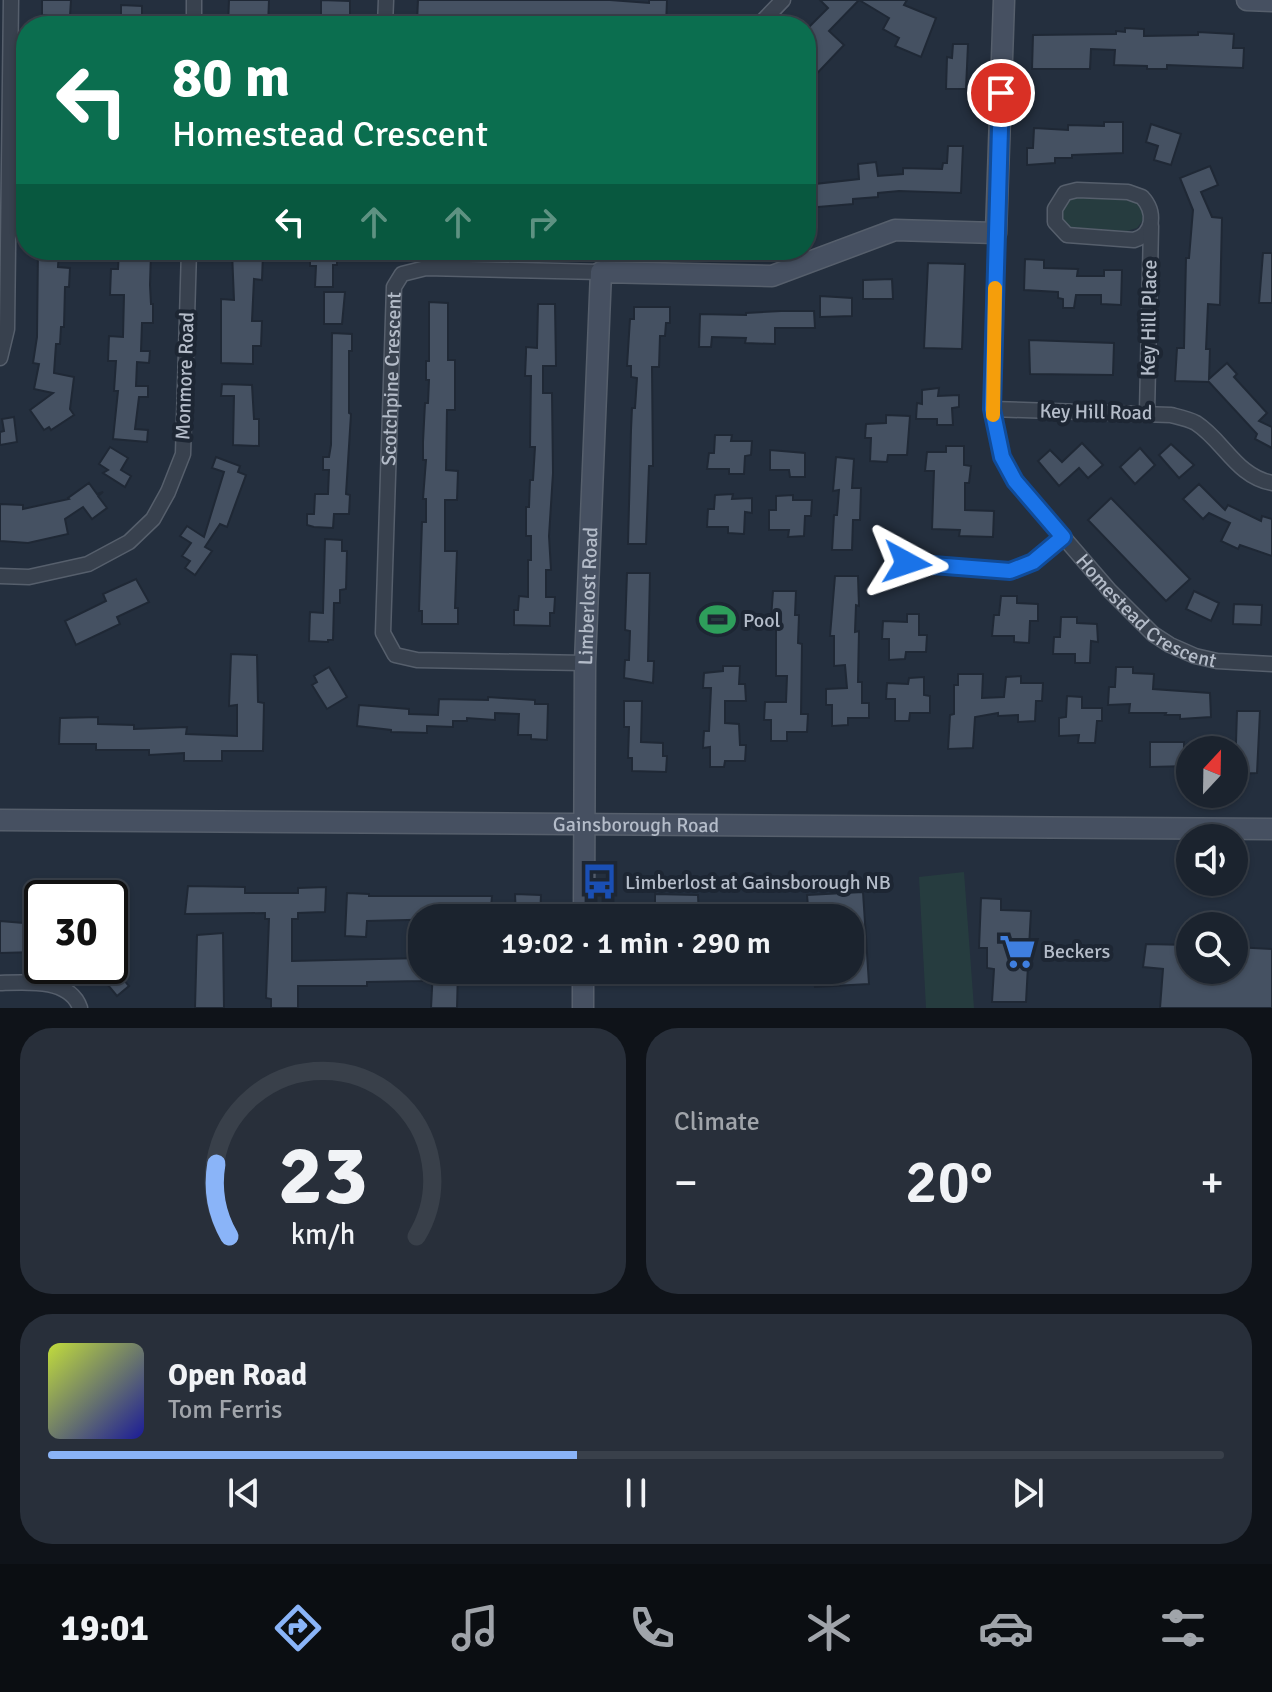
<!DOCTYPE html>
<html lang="en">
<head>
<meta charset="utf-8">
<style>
	:root { --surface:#1b232e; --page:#282f3a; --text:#f1f3f6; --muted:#a0a4aa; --line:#39404a; --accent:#8ab4f8 }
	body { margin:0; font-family:Signika,sans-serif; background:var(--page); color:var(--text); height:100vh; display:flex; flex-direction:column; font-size:30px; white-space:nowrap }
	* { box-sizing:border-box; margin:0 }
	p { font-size:26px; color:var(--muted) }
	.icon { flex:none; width:44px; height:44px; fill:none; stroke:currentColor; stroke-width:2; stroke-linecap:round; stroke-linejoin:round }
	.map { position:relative; height:1008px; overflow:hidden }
	.details { display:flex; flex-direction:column; gap:20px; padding:20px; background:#0f1319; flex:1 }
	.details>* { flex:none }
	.hud { position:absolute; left:16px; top:16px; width:800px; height:244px; border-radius:32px; box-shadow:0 2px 6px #0004,0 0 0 2px var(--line); background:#0b6e4f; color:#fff; overflow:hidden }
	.needle { width:52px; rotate:22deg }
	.fabs { position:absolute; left:1176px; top:736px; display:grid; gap:16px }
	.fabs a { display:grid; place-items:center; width:72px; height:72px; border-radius:50%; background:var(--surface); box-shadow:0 2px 6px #0004,0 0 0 2px var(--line); font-size:40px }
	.speed { position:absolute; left:24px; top:880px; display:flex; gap:16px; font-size:40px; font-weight:700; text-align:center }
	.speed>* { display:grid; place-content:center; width:104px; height:104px; border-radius:50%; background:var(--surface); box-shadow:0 2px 6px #0004,0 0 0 2px var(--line); line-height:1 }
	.speed .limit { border:4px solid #111; border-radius:12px; background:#fff; color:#111 }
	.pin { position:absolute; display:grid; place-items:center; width:68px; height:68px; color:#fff; margin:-34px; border:4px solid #fff; border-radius:50%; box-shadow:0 2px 8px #0007 }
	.me { position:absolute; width:88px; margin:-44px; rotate:95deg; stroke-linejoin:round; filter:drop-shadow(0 0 6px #0008) }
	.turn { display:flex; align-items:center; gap:28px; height:168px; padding:0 24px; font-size:36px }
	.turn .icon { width:104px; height:104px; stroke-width:2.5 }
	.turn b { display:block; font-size:56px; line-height:68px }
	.lanes { display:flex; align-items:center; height:76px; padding:0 24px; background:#0003; justify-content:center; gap:40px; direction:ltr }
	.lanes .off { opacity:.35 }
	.big { font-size:60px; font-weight:600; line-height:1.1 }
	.details .card { flex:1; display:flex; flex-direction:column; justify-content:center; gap:12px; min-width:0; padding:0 28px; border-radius:32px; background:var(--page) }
	.details .dial { align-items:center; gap:0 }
	.dial svg { height:208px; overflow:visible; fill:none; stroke:var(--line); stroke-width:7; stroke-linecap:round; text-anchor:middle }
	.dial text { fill:var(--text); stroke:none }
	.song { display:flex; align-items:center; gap:24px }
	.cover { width:96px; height:96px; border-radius:12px; background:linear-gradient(135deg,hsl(70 70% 55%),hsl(240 70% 35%)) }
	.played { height:8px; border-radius:4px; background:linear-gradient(90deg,var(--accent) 45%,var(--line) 45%) }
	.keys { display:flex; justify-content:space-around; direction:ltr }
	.heat { display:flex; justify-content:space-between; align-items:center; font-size:44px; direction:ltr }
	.details .tiles { flex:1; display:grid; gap:20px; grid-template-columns:1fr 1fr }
	.card:last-child { grid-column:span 2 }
	.trip { position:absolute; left:408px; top:904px; width:456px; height:80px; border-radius:32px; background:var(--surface); box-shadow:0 2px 6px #0004,0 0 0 2px var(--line); font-weight:600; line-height:80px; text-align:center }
	.menu { display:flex; height:128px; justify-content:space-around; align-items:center; background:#0b0e12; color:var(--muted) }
	.menu .icon { width:56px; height:56px }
	.menu .current { color:var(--accent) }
	.menu b { font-size:36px; color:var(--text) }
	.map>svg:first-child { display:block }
	.green { fill:#263c3f }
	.building { fill:#455162; stroke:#1f2835; stroke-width:2 }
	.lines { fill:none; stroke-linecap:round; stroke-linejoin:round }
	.street-casing { stroke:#565f6c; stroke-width:17 }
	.secondary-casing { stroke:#565f6c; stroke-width:23 }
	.street { stroke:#38414e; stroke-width:14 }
	.secondary { stroke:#465061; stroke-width:20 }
	.route-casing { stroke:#114b97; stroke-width:20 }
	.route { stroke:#1a73e8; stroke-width:14 }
	.slow { stroke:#f59e0b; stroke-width:14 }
	.labels { text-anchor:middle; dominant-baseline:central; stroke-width:8; stroke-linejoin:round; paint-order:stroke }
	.street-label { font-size:20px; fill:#b4bcc9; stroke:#1d2633 }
	.poi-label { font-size:20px; fill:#b4bcc9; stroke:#1d2633; text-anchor:start }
</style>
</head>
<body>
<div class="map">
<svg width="1272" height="1008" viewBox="0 0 1272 1008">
	<rect width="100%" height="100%" fill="#242f3e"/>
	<g class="green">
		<polygon points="1077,198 1131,200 1141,205 1143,220 1137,228 1127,231 1070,227 1063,220 1063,208 1070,200"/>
		<polygon points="725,604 724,635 708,636 710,605"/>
		<polygon points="964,872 974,1008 926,1008 919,877"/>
	</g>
	<g class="building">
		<polygon points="42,0 71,0 70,16 42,15"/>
		<polygon points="229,0 269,0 268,26 228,26"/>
		<polygon points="321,0 350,1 350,16 321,15"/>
		<polygon points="418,0 610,0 649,3 649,0 667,0 666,26 530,22 530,19 499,18 499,23 433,19 433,23 417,22"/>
		<polygon points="820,0 907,0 904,5 936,18 921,57 895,46 899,38 883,29 889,18 859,0 829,31 844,45 806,85 806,30 828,8"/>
		<polygon points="121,5 142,6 142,26 121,25"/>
		<polygon points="1125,28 1144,29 1144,36 1198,35 1198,32 1234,34 1233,48 1244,48 1243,68 1167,65 1167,69 1147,69 1147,66 1114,65 1115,50 1091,49 1090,69 1032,69 1033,35 1116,34 1116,31 1125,32"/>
		<polygon points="953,44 968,44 966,89 946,89 947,57 952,58"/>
		<polygon points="1104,122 1123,122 1123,153 1072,155 1072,158 1055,158 1055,163 1027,165 1027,148 1033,148 1034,128 1068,130 1068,125 1104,126"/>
		<polygon points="1151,124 1181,134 1171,165 1154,160 1158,146 1146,142"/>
		<polygon points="948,146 963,146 961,193 899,191 878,193 878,197 853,199 853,204 806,208 806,185 859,179 858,164 876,162 878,176 903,174 903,168 942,169 943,163 947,163"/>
		<polygon points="1210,166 1218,185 1201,192 1212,217 1222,218 1220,305 1208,304 1206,349 1210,349 1209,379 1227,363 1237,374 1234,377 1267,413 1259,421 1272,427 1272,448 1255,439 1257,434 1209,382 1175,381 1177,348 1184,348 1186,258 1189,258 1193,210 1180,178"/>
		<polygon points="38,250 59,250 58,267 70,268 69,287 65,287 64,327 61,327 60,344 56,344 54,373 74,377 70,409 74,415 51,430 49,427 44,430 30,410 53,393 34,389 39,364 33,363 37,337"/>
		<polygon points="119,250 151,252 150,285 151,304 153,304 153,323 142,323 141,351 150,351 149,363 137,362 136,386 148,386 148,397 139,397 135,429 148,430 147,442 113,439 118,391 114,391 116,361 108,361 109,336 123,337 124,295 110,295 111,269 118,269"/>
		<polygon points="310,250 337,250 337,265 333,265 333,287 315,287 316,266 310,266"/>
		<polygon points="232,252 263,253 262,280 254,279 252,321 262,321 261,346 253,346 253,364 221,363 221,299 234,300"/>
		<polygon points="1263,253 1272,253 1272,303 1259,303"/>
		<polygon points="1025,259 1044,260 1044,268 1078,269 1077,276 1104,276 1104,270 1122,270 1121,305 1101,304 1101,295 1076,295 1074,308 1063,308 1063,299 1058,298 1058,292 1024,290"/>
		<polygon points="928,263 965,264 962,349 924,348"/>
		<polygon points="892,279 893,299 863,299 863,280"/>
		<polygon points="324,292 345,292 342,324 324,324"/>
		<polygon points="820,296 852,298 852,316 820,317"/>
		<polygon points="429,302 448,303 448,360 455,360 455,410 447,410 446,470 458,471 457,500 445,500 445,551 457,551 455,608 458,608 458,624 422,624 422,611 419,611 422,522 426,522 426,499 423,499 426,460 423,460 423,442 425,403 428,403 429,380 426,380 426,361 429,361"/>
		<polygon points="538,304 555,304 556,366 543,366 543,393 552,393 553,473 549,536 551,570 546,570 546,597 555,597 554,613 550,613 550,626 514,625 514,610 518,610 519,596 528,597 528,560 531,560 531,536 526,536 526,507 529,507 530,480 533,480 535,447 530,447 531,376 525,376 526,353 526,347 537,348"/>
		<polygon points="634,307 670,307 670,323 666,323 665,336 660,336 659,367 652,367 653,466 649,466 646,544 628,544 631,430 632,408 635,408 637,378 631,377 631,366 627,366 630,319 634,319"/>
		<polygon points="781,311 814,311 815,328 775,328 775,344 745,343 746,338 712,337 711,347 699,347 700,314 746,315 746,313"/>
		<polygon points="332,333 352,334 352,351 349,351 349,413 351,414 346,494 350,495 349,514 334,514 333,528 314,527 307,525 307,514 314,514 315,494 328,494 329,470 323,470 323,457 329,457 331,445"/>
		<polygon points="1029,340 1114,343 1113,375 1030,374"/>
		<polygon points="222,384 252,385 254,419 259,419 259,446 233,445 234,396 221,396"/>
		<polygon points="939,388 938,396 959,395 959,407 952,408 953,425 937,425 937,419 916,419 917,403 922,404 922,390"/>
		<polygon points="886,415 910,416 907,455 888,455 887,462 870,461 871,438 865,438 866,424 886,423"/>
		<polygon points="14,417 17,442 0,445 0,432 4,431 2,419"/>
		<polygon points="715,435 732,435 731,441 752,441 751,455 745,456 744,474 729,474 729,469 707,469 709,453 714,453"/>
		<polygon points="1082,443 1103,465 1088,478 1079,468 1059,486 1038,461 1050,450 1062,462"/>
		<polygon points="1171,444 1194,465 1179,478 1159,455"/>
		<polygon points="946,446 964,446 964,465 971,466 969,483 965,483 965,510 994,511 993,537 959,536 960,530 932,529 934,471 925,471 927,452 946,452"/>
		<polygon points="110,447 128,458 121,470 131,476 125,487 103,473 108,470 99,464"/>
		<polygon points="1140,448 1155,465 1135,484 1120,467"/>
		<polygon points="770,450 805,453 805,477 790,477 789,470 770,470"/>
		<polygon points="216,457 240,466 238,472 246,475 227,527 220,524 205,547 212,551 195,575 185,568 190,561 182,556 191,543 180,536 187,526 204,537 224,472 212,468"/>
		<polygon points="836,457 854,459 852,488 861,488 860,520 853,520 852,550 832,550 834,515 837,515 839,490 833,491"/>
		<polygon points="89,483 97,494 103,492 98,496 107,508 92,519 83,507 65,519 68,534 28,543 0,541 0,504 23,505 23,509 69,499 68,498"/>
		<polygon points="1199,484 1225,510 1228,505 1261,521 1262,516 1272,519 1272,556 1240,545 1238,549 1221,541 1230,523 1209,513 1203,519 1183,499"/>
		<polygon points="733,494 732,499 752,498 752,513 745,512 744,534 728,533 728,527 707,527 708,509 714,509 715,495"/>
		<polygon points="793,495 793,500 812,500 811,516 805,516 804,536 788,537 789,530 769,530 769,510 776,510 776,496"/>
		<polygon points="1111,498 1190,579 1166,601 1088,520"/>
		<polygon points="325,539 342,540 342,551 347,551 346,589 340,590 340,603 334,603 333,640 328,640 328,642 309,641 310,612 323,613"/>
		<polygon points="627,573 650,573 648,661 654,661 653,683 624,678 625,660 629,660 630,631 625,630"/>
		<polygon points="835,576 858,576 859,606 856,605 855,632 859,631 858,682 862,682 862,703 869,703 869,718 848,718 848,725 832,726 832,705 826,705 826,689 847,688 845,665 834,666 834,636 830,636"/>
		<polygon points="136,579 149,602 117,617 120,624 76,645 65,621 106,601 103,594"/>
		<polygon points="773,591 796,591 795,615 799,615 798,643 802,644 801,714 808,714 807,732 787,732 787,741 771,741 771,720 764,720 765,702 786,702 787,676 776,676 776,619 771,619"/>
		<polygon points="1194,591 1219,603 1211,621 1186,609"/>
		<polygon points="1001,596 1017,596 1017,603 1038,604 1038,621 1030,621 1029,643 1014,642 1014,636 992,636 994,615 999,615"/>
		<polygon points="1234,604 1262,605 1261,625 1233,624"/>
		<polygon points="907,614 919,614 919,635 927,635 926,652 906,652 905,659 889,660 889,639 882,639 883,621 907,622"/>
		<polygon points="1061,617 1077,617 1077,623 1097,624 1098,642 1091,641 1090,663 1075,663 1075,654 1053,654 1054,637 1060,637"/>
		<polygon points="231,654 257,655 258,702 264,703 263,751 222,751 222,761 184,761 184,753 149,755 149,750 96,750 96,744 59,744 60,718 98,717 98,724 134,725 134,729 187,727 186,734 237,736 237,705 229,706"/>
		<polygon points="723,666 740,666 739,684 745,684 746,701 725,701 725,723 739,724 740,745 746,745 745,761 725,761 724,767 710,767 710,747 703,748 704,731 709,731 711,688 703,688 704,673 723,671"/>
		<polygon points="329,667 347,697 327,709 312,685 317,682 314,676"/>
		<polygon points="1116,667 1133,667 1133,673 1154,674 1153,689 1210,693 1211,717 1180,719 1180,715 1165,715 1166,713 1129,713 1130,704 1108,705 1109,687 1115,687"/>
		<polygon points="958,674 983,674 982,698 1004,697 1006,677 1021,676 1021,683 1043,683 1042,701 1036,701 1035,721 1018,722 1018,715 998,716 998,713 975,717 973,748 948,749 950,715 954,714 954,685 958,685"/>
		<polygon points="924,677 924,695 930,696 930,713 910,713 909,721 895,721 895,699 886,699 887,683 908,684 909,678"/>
		<polygon points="1067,696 1082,697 1082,708 1102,708 1102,721 1097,721 1095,743 1078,743 1079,735 1059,736 1059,718 1066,717"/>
		<polygon points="488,697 535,700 535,704 548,704 547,740 531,739 531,735 518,735 519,714 495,713 495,720 467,718 467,721 453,721 453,727 427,726 427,733 391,732 391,730 357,726 359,705 409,709 409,714 438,715 439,699 488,700"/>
		<polygon points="624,701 642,701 641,742 663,743 663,756 667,756 666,772 632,771 632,758 628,758 629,727 624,727"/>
		<polygon points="1237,711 1260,711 1257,773 1235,774"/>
		<polygon points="1150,742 1184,742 1184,749 1190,749 1190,766 1150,767"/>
		<polygon points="188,886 245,887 245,893 298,893 298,888 326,887 325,912 298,913 298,919 292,919 292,961 422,958 422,981 367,982 367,986 298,986 298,1008 271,1008 271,999 266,998 269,919 265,919 265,913 185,914"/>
		<polygon points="863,892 869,984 815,987 814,970 850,970 850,918 809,918 807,895"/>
		<polygon points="347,893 369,894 369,896 492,896 490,918 367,921 366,937 345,936"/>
		<polygon points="515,894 541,895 540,918 516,918"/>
		<polygon points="655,894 698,895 699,918 655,918"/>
		<polygon points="981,898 1001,899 1001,910 1031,911 1026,1002 992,1002 994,969 987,968 987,948 979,948"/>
		<polygon points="0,921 36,924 38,952 0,953"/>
		<polygon points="223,933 224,1008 195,1008 197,935"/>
		<polygon points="1146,944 1190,945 1190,970 1234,970 1234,947 1272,949 1272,1008 1160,1008 1163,969 1143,967"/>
		<polygon points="114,968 129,986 117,996 102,978"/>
		<polygon points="433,970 458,970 457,1008 431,1008"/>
	</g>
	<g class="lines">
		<defs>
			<g id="street">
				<polyline points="194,26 194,0"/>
				<polyline points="385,26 386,0"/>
				<polyline points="758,26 783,0"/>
				<path d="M1077 190 1128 192 1142 197C1155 211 1155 234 1134 240L1067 235 1055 222V209L1065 193Z"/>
				<path id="s1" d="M996 233 992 409 1002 457 1015 481 1110 591 1153 634 1170 645 1195 656 1217 661 1272 664"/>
				<polyline points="0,358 7,329 11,0"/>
				<path d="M992 409 1171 415C1179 417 1189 419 1196 423 1224 441 1236 476 1272 483"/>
				<polyline points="1147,413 1151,226"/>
				<polyline points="907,563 1010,571 1033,562 1063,537"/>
				<polyline points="0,576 29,577 88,564 129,542 153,519 168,492 183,454 189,250"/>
				<path id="s2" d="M585 663 417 660 395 655 383 633 394 287 402 274 426 268 601 272"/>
				<path d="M0 983C26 982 70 978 80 1008"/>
			</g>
			<g id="secondary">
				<polyline points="1247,0 1272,1"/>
				<path id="s3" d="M0 820 1272 829"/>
				<path id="s4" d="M584 918 585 663 601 272 772 276 895 230 996 233 1004 0"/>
				<polyline points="583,1008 583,970"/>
			</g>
		</defs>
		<use href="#street" class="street-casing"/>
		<use href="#secondary" class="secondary-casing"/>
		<use href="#street" class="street"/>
		<use href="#secondary" class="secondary"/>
	</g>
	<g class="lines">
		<defs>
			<polyline id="route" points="907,563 1010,571 1033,562 1063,537 1015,481 1002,457 992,409 1001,93"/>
		</defs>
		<use href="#route" class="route-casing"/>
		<use href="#route" class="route"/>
		<polyline class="slow" points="993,415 995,288"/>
	</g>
	<defs>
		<symbol id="stadium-bare" viewBox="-9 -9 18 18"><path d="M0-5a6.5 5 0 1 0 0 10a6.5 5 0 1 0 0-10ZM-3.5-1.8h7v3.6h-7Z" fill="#2e9e5b" stroke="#1d2633" stroke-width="2.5" paint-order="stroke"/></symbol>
		<symbol id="bus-bare" viewBox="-9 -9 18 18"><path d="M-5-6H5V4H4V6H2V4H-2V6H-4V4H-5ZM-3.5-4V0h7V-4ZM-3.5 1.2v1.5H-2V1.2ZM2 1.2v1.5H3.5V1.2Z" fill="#1a4fb4" stroke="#1d2633" stroke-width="2.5" paint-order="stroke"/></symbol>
		<symbol id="supermarket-bare" viewBox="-9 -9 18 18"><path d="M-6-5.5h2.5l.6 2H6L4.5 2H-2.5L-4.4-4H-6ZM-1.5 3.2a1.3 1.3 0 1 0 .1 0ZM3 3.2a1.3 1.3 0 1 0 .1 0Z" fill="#3f7fe0" stroke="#1d2633" stroke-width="2.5" paint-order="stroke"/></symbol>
	</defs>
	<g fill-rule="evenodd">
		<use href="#stadium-bare" x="692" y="594" width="51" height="51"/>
		<use href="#bus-bare" x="574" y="856" width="51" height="51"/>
		<use href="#supermarket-bare" x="992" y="926" width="51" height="51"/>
	</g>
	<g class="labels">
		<g class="street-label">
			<text transform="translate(1149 318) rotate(-89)">Key Hill Place</text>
			<text transform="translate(185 376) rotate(-88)">Monmore Road</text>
			<text stroke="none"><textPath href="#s2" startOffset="470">Scotchpine Crescent</textPath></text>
			<text transform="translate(1096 412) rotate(1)">Key Hill Road</text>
			<text stroke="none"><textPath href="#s4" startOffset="322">Limberlost Road</textPath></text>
			<text stroke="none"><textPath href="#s1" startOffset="440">Homestead Crescent</textPath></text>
			<text stroke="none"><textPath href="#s3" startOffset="636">Gainsborough Road</textPath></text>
		</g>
		<g class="poi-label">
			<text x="743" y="620">Pool</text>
			<text x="625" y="882">Limberlost at Gainsborough NB</text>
			<text x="1043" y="951">Beckers</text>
		</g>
	</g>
</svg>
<div class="fabs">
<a><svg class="needle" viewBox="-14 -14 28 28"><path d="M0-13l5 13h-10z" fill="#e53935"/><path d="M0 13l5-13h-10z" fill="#a0a4aa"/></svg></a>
<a><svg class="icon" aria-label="sound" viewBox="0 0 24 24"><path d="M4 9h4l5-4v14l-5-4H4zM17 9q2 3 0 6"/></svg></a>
<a><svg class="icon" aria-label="search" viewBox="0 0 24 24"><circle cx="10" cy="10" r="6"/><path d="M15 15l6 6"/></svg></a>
</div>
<div class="speed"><div class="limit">30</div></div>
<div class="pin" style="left:1001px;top:93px;background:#d93025"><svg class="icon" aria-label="arrive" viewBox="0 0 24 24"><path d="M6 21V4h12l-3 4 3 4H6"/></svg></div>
<svg class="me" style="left:907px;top:563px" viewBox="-20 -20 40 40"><path d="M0-17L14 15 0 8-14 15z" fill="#1a73e8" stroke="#fff" stroke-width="4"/></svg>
<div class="trip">19:02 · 1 min · 290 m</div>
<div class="hud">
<div class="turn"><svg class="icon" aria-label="left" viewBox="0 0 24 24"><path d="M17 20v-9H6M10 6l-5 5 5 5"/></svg><div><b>80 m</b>Homestead Crescent</div></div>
<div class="lanes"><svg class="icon" aria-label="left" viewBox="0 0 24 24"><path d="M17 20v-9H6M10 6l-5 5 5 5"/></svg><svg class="icon off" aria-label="ahead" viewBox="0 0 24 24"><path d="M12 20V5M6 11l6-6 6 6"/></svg><svg class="icon off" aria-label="ahead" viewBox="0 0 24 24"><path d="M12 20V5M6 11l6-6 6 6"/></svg><svg class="icon off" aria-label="right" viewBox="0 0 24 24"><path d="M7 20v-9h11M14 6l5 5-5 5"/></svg></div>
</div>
</div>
<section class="details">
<div class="tiles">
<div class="card dial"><svg viewBox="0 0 100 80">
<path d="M14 69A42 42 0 1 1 86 69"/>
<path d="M14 69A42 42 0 0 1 9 41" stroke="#8ab4f8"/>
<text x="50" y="56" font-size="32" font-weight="700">23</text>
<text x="50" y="72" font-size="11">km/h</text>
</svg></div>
<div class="card"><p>Climate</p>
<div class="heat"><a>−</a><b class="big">20°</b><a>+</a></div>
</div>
<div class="card">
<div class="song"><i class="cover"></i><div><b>Open Road</b><p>Tom Ferris</p></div></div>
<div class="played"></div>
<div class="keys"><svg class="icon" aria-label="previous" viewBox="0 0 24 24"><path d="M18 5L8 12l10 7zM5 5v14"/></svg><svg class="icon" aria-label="pause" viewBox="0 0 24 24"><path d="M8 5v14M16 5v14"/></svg><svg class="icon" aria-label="next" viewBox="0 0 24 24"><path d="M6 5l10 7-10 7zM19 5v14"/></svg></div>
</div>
</div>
</section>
<nav class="menu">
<b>19:01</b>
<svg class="icon current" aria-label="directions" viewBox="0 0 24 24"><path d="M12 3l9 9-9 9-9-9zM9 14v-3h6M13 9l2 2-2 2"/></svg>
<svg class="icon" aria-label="music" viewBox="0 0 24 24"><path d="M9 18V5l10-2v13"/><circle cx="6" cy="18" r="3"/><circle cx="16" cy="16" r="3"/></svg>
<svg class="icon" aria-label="phone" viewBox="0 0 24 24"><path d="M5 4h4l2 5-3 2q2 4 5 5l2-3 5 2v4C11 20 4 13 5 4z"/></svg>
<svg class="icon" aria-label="climate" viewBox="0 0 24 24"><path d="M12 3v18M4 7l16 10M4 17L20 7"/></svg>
<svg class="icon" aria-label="car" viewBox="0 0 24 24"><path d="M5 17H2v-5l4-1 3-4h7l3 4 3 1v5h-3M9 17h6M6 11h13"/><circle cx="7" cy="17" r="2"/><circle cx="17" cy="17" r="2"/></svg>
<svg class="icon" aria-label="filters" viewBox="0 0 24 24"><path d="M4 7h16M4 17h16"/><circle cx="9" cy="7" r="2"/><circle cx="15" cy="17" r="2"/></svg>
</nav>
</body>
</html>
